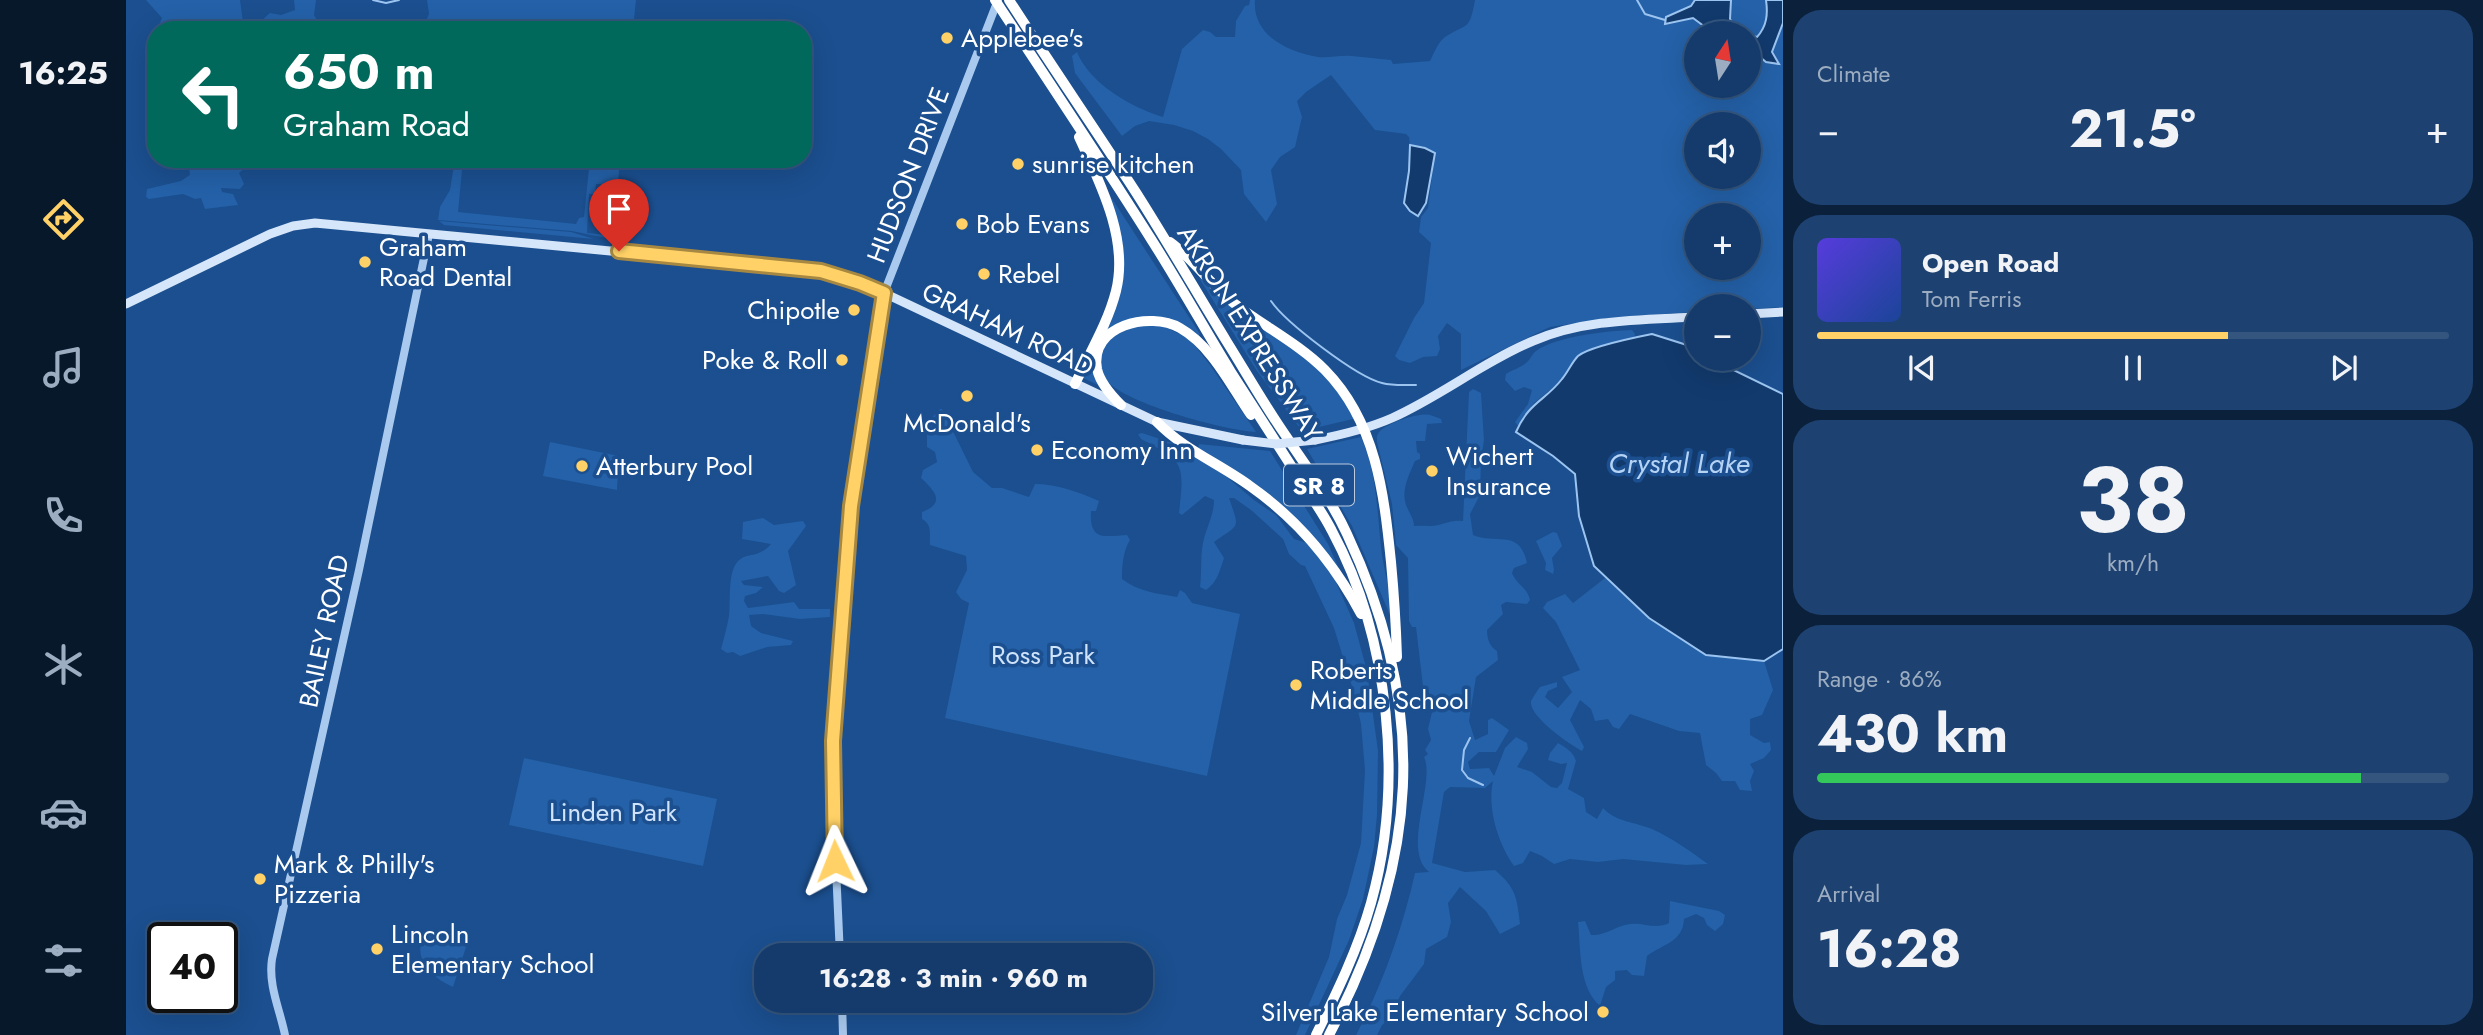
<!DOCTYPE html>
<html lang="en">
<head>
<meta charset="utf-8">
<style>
	:root { --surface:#143b6b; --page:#1d4271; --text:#f1f3f6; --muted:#9dadc1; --line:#33557e; --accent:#ffd166 }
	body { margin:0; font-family:Jost,sans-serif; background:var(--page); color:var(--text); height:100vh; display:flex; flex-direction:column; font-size:26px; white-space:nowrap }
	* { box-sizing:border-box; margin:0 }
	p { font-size:23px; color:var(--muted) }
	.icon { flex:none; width:38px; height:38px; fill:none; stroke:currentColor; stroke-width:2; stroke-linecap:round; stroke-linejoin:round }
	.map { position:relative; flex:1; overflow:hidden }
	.panel { display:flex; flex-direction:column; gap:10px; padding:10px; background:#0b203b; width:700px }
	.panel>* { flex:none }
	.guide { position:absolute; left:21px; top:21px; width:665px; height:147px; border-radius:28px; box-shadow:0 7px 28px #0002,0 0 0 2px var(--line); background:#00695c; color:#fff; overflow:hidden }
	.needle { width:46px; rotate:12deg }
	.tools { position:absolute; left:1558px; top:21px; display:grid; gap:14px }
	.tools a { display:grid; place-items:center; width:77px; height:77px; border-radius:50%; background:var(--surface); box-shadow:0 7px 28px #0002,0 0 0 2px var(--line); font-size:35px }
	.speed { position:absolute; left:21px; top:922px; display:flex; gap:14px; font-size:35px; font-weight:700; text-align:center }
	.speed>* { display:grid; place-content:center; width:91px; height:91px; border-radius:50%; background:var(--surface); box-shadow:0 7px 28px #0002,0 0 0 2px var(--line); line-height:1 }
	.speed .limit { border:4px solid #111; border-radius:10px; background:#fff; color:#111 }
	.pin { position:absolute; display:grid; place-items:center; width:60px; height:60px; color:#fff; margin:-72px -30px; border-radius:50% 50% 50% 0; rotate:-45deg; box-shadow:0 0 7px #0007 }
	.pin .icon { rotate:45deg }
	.me { position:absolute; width:77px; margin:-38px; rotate:358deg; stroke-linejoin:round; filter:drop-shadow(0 0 5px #0008) }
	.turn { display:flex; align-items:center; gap:24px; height:147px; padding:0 21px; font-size:32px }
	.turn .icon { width:91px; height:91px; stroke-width:2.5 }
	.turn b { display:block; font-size:49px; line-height:60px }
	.big { font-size:52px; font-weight:700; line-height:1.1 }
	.panel .card { flex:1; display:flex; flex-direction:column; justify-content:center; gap:10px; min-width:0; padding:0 24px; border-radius:28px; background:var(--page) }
	.panel .dial { align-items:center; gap:0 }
	.dial b { font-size:91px; line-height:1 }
	.song { display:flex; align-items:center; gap:21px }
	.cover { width:84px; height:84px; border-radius:10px; background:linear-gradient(135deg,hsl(250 70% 55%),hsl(220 70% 35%)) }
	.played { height:7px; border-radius:4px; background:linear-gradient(90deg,var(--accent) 65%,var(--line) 65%) }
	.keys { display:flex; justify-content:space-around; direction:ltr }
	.heat { display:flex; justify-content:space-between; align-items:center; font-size:38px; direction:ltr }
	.charge { height:10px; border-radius:5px; background:linear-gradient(90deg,#34c759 86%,var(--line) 0) }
	.trip { position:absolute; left:628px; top:943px; width:399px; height:70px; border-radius:28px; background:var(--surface); box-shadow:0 7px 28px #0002,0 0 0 2px var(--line); font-weight:700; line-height:70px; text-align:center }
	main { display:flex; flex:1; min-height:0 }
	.tab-bar { display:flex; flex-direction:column; width:126px; justify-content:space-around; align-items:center; background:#08182b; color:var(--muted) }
	.tab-bar .icon { width:49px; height:49px }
	.tab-bar .current { color:var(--accent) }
	.tab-bar b { font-size:32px; color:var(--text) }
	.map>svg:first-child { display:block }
	.green { fill:#2461a8; fill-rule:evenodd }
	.water { fill:#123a6d; stroke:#9cc4f0; stroke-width:2 }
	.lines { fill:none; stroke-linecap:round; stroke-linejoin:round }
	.stream { stroke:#9cc4f0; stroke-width:2 }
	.tertiary { stroke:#a9c9ee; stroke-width:8 }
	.secondary { stroke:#d6e6fa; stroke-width:9 }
	.motorway { stroke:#fff; stroke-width:10 }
	.secondary-bridge { stroke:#d6e6fa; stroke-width:9 }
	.motorway-bridge { stroke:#fff; stroke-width:10 }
	.route-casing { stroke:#a68842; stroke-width:18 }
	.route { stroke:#ffd166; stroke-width:12 }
	.poi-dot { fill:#ffd166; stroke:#1b4f8f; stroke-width:2.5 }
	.labels { text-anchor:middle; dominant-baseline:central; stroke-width:7; stroke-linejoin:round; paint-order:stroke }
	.shield { fill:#1b4f8f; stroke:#bbcadd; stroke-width:2 }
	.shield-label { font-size:24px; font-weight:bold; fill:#fff }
	.poi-label { font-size:26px; fill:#fff; stroke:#1b4f8f; text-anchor:start }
	.street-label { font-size:26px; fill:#fff; stroke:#1b4f8f }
	.park-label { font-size:26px; fill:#cfe3fa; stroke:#1b4f8f }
	.water-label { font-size:28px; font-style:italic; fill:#b5d3f5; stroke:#1b4f8f }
</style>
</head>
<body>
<main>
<nav class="tab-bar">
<b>16:25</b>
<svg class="icon current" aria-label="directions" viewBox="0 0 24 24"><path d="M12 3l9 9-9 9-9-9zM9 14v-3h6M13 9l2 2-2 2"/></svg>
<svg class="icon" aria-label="music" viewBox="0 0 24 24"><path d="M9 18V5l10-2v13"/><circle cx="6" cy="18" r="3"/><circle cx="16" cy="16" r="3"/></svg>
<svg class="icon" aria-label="phone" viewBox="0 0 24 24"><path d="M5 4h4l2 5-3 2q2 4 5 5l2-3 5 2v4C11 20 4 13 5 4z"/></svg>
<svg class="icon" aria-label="climate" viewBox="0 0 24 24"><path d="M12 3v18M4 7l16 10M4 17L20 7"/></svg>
<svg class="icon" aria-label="car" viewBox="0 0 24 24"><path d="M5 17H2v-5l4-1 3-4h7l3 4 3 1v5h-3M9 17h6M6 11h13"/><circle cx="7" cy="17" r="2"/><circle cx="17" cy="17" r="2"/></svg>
<svg class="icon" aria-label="filters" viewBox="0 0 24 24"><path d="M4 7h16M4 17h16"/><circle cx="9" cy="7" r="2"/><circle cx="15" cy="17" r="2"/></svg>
</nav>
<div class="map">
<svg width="1657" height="1035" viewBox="0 0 1657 1035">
	<rect width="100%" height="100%" fill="#1b4f8f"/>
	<g class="green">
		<polygon points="20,0 114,0 118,30 31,30 36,18"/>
		<polygon points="168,0 190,0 188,15 192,22 218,30 130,30 133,23 144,13 155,15 169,10"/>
		<polygon points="301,0 510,0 507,29 385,20 375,22 366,30 276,30 300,21 303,14"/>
		<path d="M1124 0H1129C1126 36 1163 52 1192 57 1202 58 1215 55 1226 56 1239 57 1252 59 1265 60L1267 64 1304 61C1308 53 1312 42 1319 37 1342 22 1343 32 1349 0H1657V307L1622 309V306H1570V312L1492 317 1424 327 1335 370V334L1321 323 1312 336 1314 349 1311 356 1297 357 1284 363 1273 360 1269 356 1288 318 1298 303 1305 243 1293 232 1295 217 1302 208 1309 153 1299 147 1284 145 1283 137 1280 134 1249 130 1205 75 1180 92 1171 101 1176 117 1169 147 1154 157 1145 170 1151 204 1140 222 1118 194 1115 170 1095 149 1082 139 1067 131 1048 125 1023 121 1009 126 996 136 949 73 946 56 951 52C964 84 1005 107 1037 117L1056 49 1077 30 1084 32 1090 37H1109L1110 21 1119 6 1123 5ZM1570 33H1622V86H1570ZM1570 124H1622V177H1570ZM1570 215H1622V268H1570Z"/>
		<polygon points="62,159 122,159 125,162 113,173 118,184 114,189 95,188 96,192 107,194 112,205 79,209 75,198 69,199 57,194 23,199 20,197 21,189 55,181 64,175"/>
		<polygon points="329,159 337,159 332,212 450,224 453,218 458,217 464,159 480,159 493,169 492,185 470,184 469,194 463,194 461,233 482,235 483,230 486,232 480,238 446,231 312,220 314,207 324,190"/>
		<polygon points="981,191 1074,334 1072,337 1027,317 977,338 972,385 957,378 996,287"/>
		<polygon points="313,221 445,232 468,239 318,225"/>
		<polygon points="1073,278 1195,371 1227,412 1227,419 1176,431 1131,371"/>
		<path d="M1032 324 1063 338 1084 365 1130 432C1101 431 990 402 977 376 971 364 977 352 981 339L1005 326Z"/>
		<path d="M1506 330 1509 334 1508 338 1453 355 1435 381 1408 403 1392 426 1389 422 1402 404 1406 390 1398 387 1389 391 1379 380 1380 374C1386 370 1394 368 1400 363 1404 360 1406 354 1410 351 1431 336 1481 331 1506 330Z"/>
		<path d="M1347 389 1355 393 1358 440 1355 459 1354 495 1344 514 1347 535C1370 545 1394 528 1401 563L1388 568 1386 573C1390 584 1401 587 1404 600L1401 604 1380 602 1375 605 1377 614 1361 630C1361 639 1364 647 1371 651L1372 660 1350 677 1343 721 1349 740 1362 734V720L1366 718 1383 730 1370 752H1353L1342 762 1344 769 1363 768 1368 776 1379 748 1390 737 1401 743 1402 749 1391 767 1406 772 1425 787 1431 788 1436 783 1441 763 1435 764 1422 760 1424 753 1432 743C1440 748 1447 751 1450 761L1442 789 1458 798 1460 812 1471 819 1477 808C1490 822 1509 822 1526 829 1546 838 1564 851 1582 864L1560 865 1497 859 1472 862 1444 859 1428 864 1416 856 1404 851 1397 863 1388 866C1372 843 1361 809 1367 781L1359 788 1324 787 1318 792 1306 863 1339 872 1369 870C1390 888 1391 897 1394 924L1374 934 1360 911 1334 887 1322 903 1325 922 1321 937 1300 949 1298 964 1274 996 1266 1017 1256 1025 1251 1035H1230C1257 983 1276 930 1289 873L1303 872C1275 850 1310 782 1298 757L1302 754 1299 750 1305 740 1302 729 1306 712 1298 695 1290 627H1286L1283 621 1282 558 1270 545 1266 504 1251 442C1251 438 1250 435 1254 431 1262 423 1293 412 1304 415 1308 416 1312 418 1315 419L1316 423 1301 424 1299 441H1290L1291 452 1294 454V459L1289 461C1283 475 1275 490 1280 505 1283 513 1288 518 1288 526 1295 525 1305 527 1312 525 1322 523 1326 520 1337 521L1343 392Z"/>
		<path d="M814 409H816L847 472 866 488H876L903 497 909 484C931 484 953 492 973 501L970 511H965C963 542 980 536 1001 535L1004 540C997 551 996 566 996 579 1011 591 1033 594 1051 597L1054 590 1059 593 1066 603 1114 614 1081 776 819 718 843 603 835 599 830 592 841 570 840 556 804 545C803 535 807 525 796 519V512C820 503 809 491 795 478L797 470 811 462 809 452 801 447V434L795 429Z"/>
		<path d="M1016 433 1049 444 1095 472 1128 500 1150 515 1168 539 1181 543 1205 571 1228 623 1241 671 1252 751 1251 815 1248 847 1237 899 1223 940 1179 1035H1170L1203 957 1211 919 1221 895 1235 843 1239 770 1235 724 1228 693 1208 628 1179 566 1175 565 1163 554 1157 539 1125 510 1108 498H1103C1114 530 1114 523 1088 542L1098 558C1094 570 1091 583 1080 590L1074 587C1076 573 1074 557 1077 543 1080 528 1088 515 1088 500L1079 496 1056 515 1053 513C1058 465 1060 462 1015 439L1012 434Z"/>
		<path d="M1235 437C1252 473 1251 517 1256 555 1259 575 1266 595 1264 615L1226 526 1181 449Z"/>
		<polygon points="424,442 493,456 491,490 417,476"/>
		<polygon points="1073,444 1144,451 1202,544 1216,575 1194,544 1072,448"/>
		<path d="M637 518 648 525 677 521 680 526 662 551 670 585 658 593 653 591 642 576 615 581 618 585 637 587 630 593 619 596 618 601 622 608 668 602 673 609H704V617L674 619 637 614 623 615 625 626 635 633 667 641 665 645 641 647 614 656 607 652 601 653 595 649C598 638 601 627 603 616 605 601 601 573 612 561 621 552 632 559 645 544L616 539 617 522Z"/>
		<polygon points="1427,532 1431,533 1436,546 1426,558 1428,570 1427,574 1419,570 1420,563 1410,541"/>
		<path d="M1479 578 1523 619 1580 654 1638 661 1647 690 1636 715 1624 719V735L1638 743 1644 742 1645 750 1638 758 1624 764 1628 771 1624 781 1626 791 1614 790 1609 781H1596L1590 773 1580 765 1574 733 1553 731 1504 714 1493 729 1487 727 1482 719 1469 721 1465 709 1454 700 1444 720 1458 747 1456 751C1444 745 1402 716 1405 701 1407 697 1411 691 1414 687L1431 682V687L1422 691 1419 697 1432 708 1446 692 1436 677 1454 670 1430 622 1417 608 1421 602 1439 594 1447 603Z"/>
		<polygon points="398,758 591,799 577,866 383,825"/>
		<path d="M1544 901 1593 911 1599 915 1597 924 1589 931 1581 925 1578 918 1570 914 1558 919C1557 942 1537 944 1521 956L1518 976 1506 975 1501 970 1489 971V980L1480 987 1474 1006C1452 986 1455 950 1452 922L1459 921 1465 935C1480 936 1489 926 1504 924 1518 922 1529 930 1543 923Z"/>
		<path d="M299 932 341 944 327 987C304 977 285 958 299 932Z"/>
	</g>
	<g class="water">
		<polygon points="1569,0 1605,0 1604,19 1613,33 1578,33 1579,27 1567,18 1539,24 1540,17 1565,6"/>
		<path d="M1640 0H1657V23L1646 52 1653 64 1640 62 1622 47V35L1631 37C1641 26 1642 14 1640 0Z"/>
		<polygon points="1284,145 1299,148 1309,153 1300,203 1292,216 1284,211 1278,203 1283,171"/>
		<path d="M1526 334 1564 346 1570 349V359H1585L1657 394V649L1638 661 1580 655 1523 618 1468 566 1453 516 1449 474 1427 456 1390 432C1403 402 1419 401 1436 379 1442 372 1446 362 1452 356 1463 347 1511 337 1526 334Z"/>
	</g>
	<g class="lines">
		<g class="stream">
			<polyline points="247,0 260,3 273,0"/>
			<polyline points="1511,0 1519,14 1539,20"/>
			<polyline points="535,30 535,25"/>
			<path d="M1145 301C1160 323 1231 377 1256 383 1267 386 1278 385 1290 385"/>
			<polyline points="1344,738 1338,750 1336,770 1342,778 1357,785"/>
		</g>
		<g class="tertiary">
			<polyline points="714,956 707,802 707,741 725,506 734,442 758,293 872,0"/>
			<polyline points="716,1001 717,1035"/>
			<path d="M159 1035C154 1010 142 985 146 959L233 570 303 234"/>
		</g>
		<g class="secondary">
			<polyline points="0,304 144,234 167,226 189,223 695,271 734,283 758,293 1031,422 1117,440"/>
			<polyline points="1622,314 1657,312"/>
			<path d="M1189 440C1215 435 1241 429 1266 418 1315 396 1357 362 1407 341 1458 319 1515 320 1570 317"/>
		</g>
		<g class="motorway">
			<path d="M883 0C925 65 969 129 1011 194 1042 243 1071 293 1101 342 1121 374 1139 406 1160 436 1181 468 1205 499 1221 534 1304 711 1293 864 1203 1035"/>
			<path d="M898 44C941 109 984 174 1025 239 1053 283 1078 328 1105 372 1127 406 1149 441 1171 475 1182 493 1196 511 1206 531 1264 639 1278 785 1245 903 1232 949 1211 992 1190 1035"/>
			<path d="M1044 242C1068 259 1085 286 1109 304 1139 327 1173 344 1199 370 1250 422 1258 493 1265 562 1268 594 1270 625 1271 657"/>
			<path d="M949 384C963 354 982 323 990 291 1003 239 974 183 953 137"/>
			<path d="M995 405C985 395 974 383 971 369 963 325 1024 311 1054 328 1086 346 1105 386 1125 415"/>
			<path d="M1031 422C1057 449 1094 464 1124 486 1171 519 1208 563 1235 614"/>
		</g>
		<polyline class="secondary-bridge" points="1117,440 1150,444 1189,440"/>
		<polyline class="motorway-bridge" points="869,0 898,44"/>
	</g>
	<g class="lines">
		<defs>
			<polyline id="route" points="493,251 695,271 734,283 758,293 725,506 707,741 709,861"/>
		</defs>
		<use href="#route" class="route-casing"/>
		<use href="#route" class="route"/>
	</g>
	<g class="poi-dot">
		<circle cx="821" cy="38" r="7"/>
		<circle cx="892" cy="164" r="7"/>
		<circle cx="836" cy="224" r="7"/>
		<circle cx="239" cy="262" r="7"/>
		<circle cx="858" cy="274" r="7"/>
		<circle cx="728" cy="310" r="7"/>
		<circle cx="716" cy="360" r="7"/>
		<circle cx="841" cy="396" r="7"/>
		<circle cx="911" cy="450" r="7"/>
		<circle cx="456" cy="466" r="7"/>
		<circle cx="1306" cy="471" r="7"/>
		<circle cx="1170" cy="685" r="7"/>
		<circle cx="134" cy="879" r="7"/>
		<circle cx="251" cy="949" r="7"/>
		<circle cx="1477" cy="1012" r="7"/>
	</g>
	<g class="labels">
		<rect class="shield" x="1158" y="464.5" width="70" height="41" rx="5"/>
		<g class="shield-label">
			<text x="1193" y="485">SR 8</text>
		</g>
		<g class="poi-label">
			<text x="835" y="38">Applebee's</text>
			<text x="906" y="164">sunrise kitchen</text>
			<text x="850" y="224">Bob Evans</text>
			<text x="253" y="247">Graham<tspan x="253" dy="30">Road Dental</tspan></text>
			<text x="872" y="274">Rebel</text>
			<text x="714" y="310" text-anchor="end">Chipotle</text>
			<text x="702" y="360" text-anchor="end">Poke &amp; Roll</text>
			<text x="841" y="423" text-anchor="middle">McDonald's</text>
			<text x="925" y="450">Economy Inn</text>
			<text x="1320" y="456">Wichert<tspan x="1320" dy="30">Insurance</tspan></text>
			<text x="470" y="466">Atterbury Pool</text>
			<text x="1184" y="670">Roberts<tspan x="1184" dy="30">Middle School</tspan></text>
			<text x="148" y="864">Mark &amp; Philly's<tspan x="148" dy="30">Pizzeria</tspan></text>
			<text x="265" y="934">Lincoln<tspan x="265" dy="30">Elementary School</tspan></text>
			<text x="1463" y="1012" text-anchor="end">Silver Lake Elementary School</text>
		</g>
		<g class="street-label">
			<text transform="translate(782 175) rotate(-69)">HUDSON DRIVE</text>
			<text transform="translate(882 329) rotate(25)">GRAHAM ROAD</text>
			<text transform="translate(1124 333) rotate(58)">AKRON EXPRESSWAY</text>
			<text transform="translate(198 631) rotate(-78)">BAILEY ROAD</text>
		</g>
		<g class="park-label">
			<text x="917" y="655">Ross Park</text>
			<text x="487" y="812">Linden Park</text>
		</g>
		<g class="water-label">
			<text x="1553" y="463">Crystal Lake</text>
		</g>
	</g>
</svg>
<div class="tools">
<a><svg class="needle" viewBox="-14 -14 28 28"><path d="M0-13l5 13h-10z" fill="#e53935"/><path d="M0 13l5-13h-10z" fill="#9dadc1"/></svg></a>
<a><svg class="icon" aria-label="sound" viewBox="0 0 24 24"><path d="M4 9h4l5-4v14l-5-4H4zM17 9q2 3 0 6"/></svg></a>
<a>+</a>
<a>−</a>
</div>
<div class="speed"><div class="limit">40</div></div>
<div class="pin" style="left:493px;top:251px;background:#d93025"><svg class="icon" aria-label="arrive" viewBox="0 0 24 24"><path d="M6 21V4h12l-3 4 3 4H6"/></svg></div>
<svg class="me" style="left:709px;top:861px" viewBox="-20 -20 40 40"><path d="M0-17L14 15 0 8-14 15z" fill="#ffd166" stroke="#fff" stroke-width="4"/></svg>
<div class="trip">16:28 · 3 min · 960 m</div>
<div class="guide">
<div class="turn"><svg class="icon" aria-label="left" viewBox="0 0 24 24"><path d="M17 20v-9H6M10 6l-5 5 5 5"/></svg><div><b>650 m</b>Graham Road</div></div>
</div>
</div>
<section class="panel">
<div class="card"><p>Climate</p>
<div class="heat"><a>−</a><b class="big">21.5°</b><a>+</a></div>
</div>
<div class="card">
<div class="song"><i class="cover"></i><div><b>Open Road</b><p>Tom Ferris</p></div></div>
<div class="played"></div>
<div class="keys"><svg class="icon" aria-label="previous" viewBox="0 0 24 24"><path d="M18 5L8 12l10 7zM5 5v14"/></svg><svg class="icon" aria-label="pause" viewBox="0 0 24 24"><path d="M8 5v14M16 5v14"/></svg><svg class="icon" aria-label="next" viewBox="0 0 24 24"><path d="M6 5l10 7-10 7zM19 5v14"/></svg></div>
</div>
<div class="card dial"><b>38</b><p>km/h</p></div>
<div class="card"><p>Range · 86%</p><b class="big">430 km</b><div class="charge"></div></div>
<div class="card"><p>Arrival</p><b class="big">16:28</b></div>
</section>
</main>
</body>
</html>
